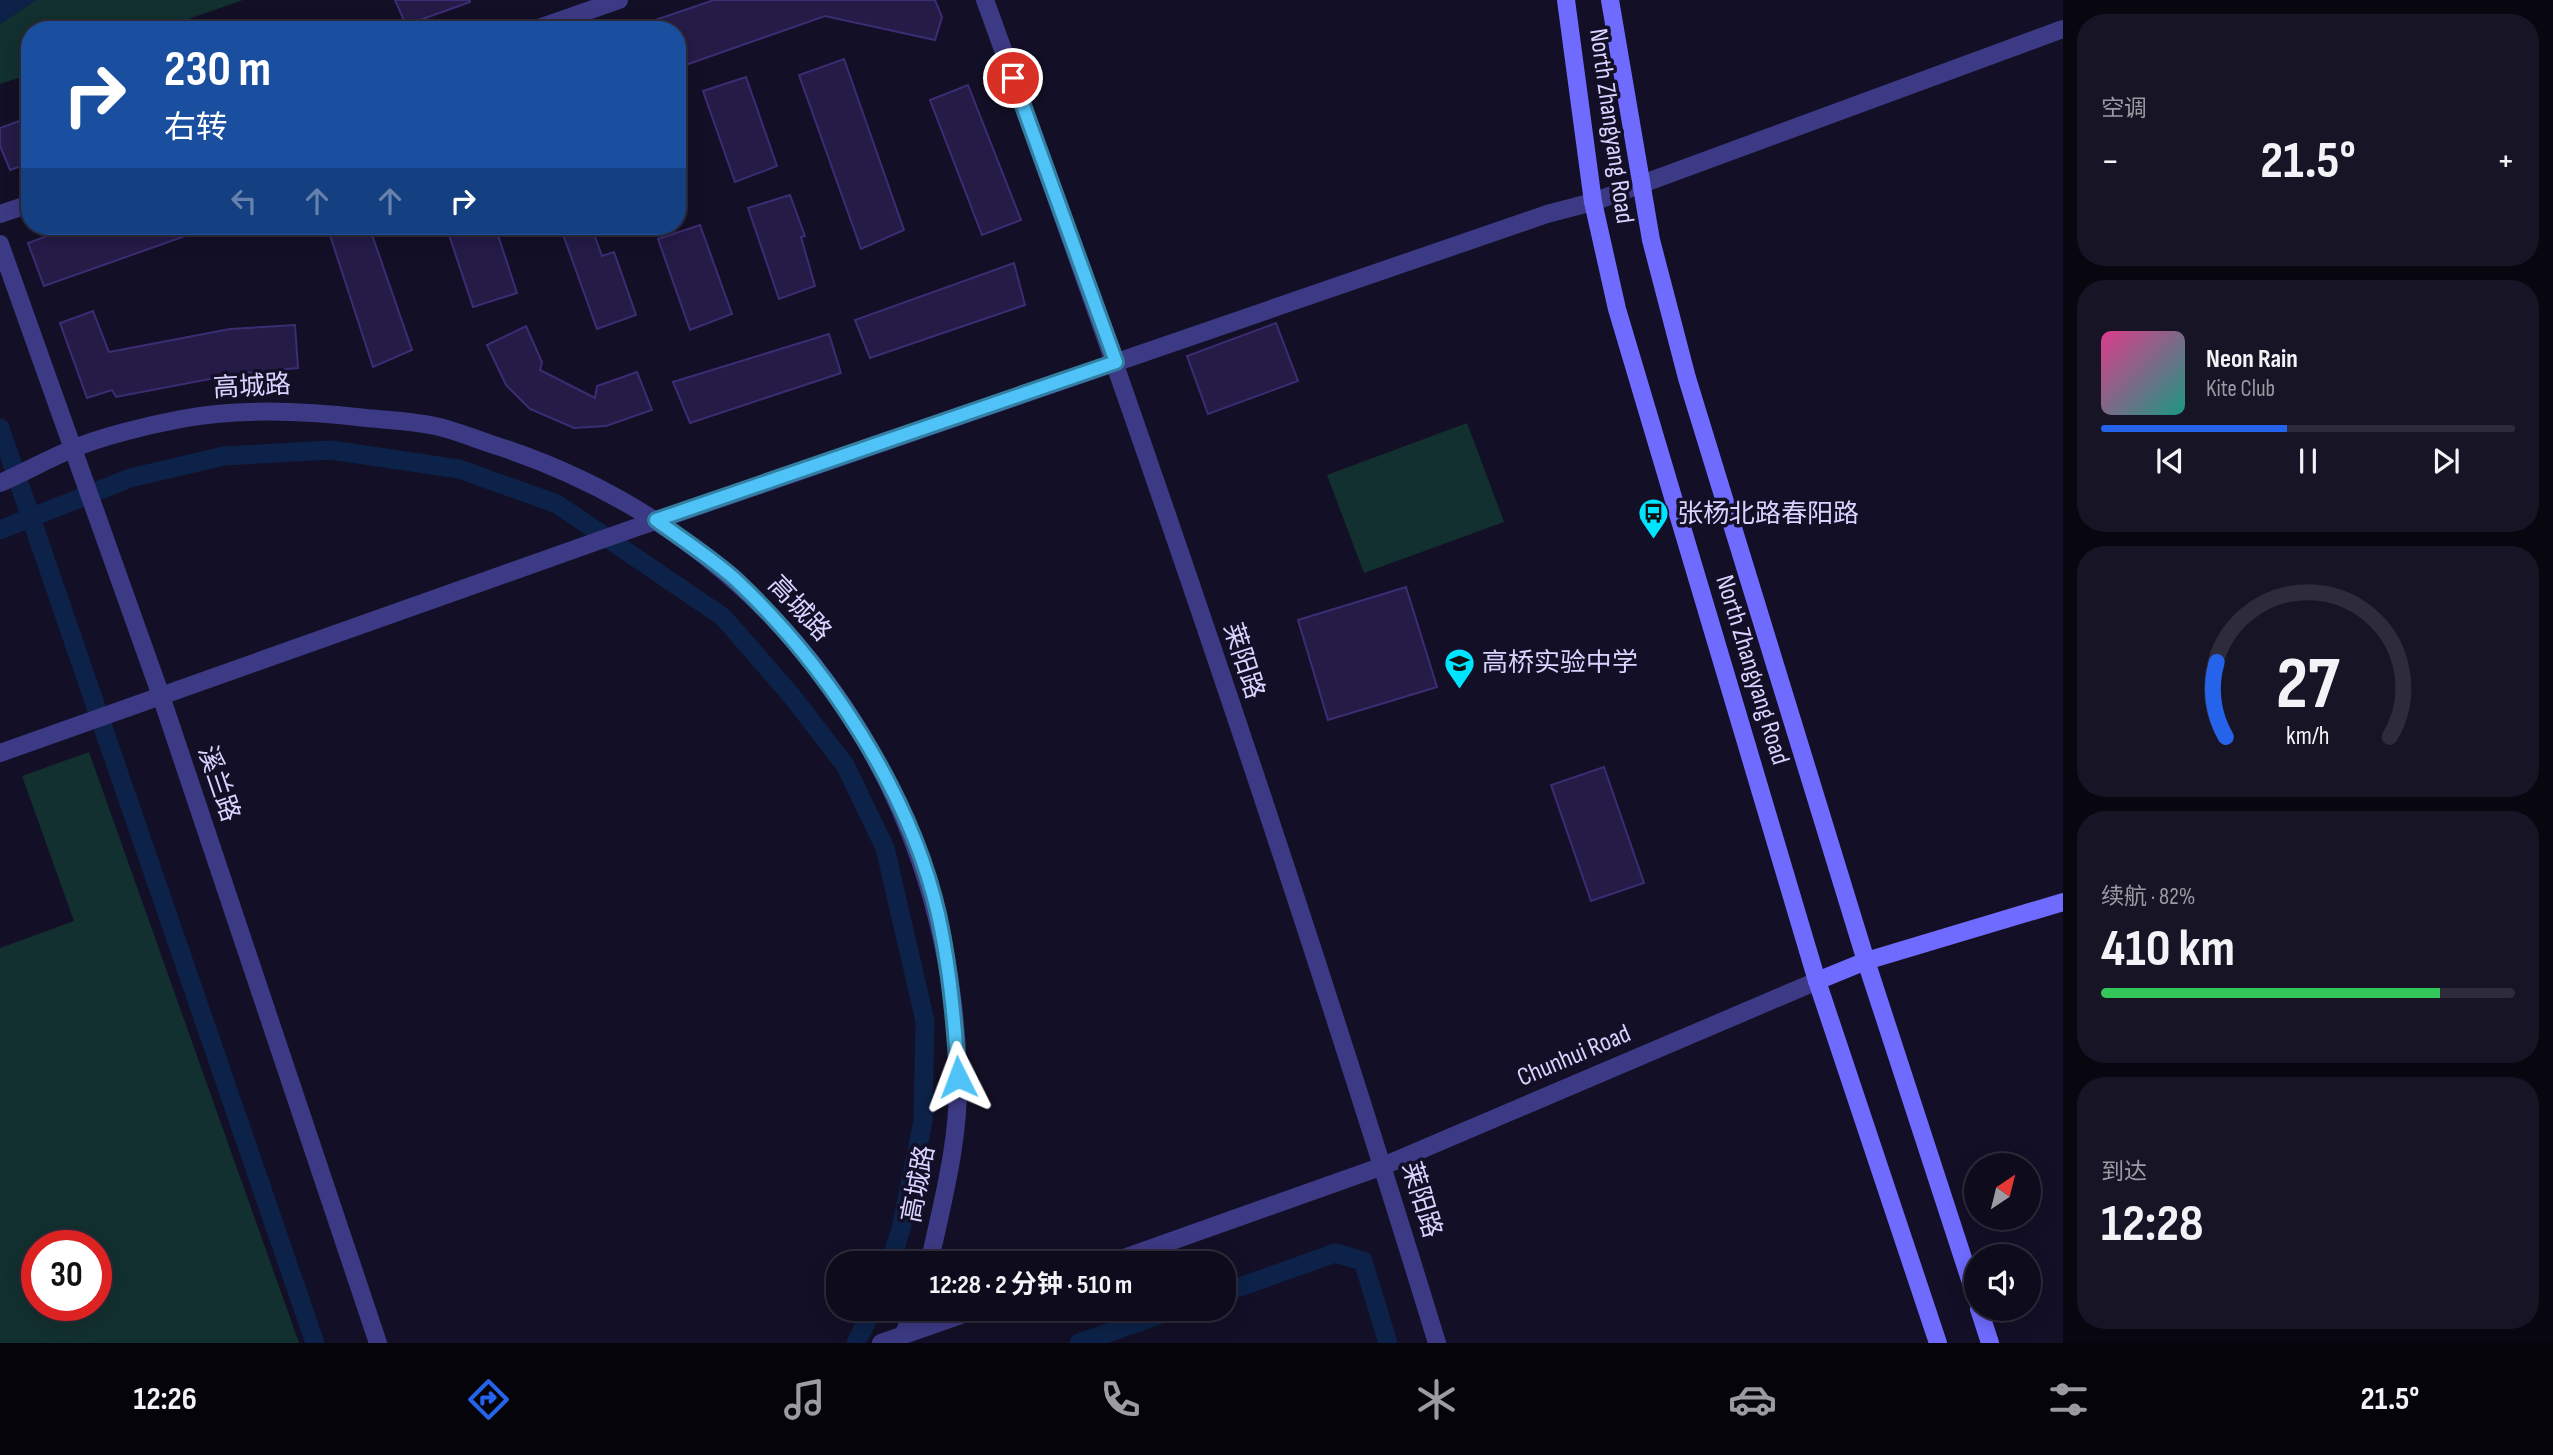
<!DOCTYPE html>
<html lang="zh">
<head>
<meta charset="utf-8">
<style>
	:root { --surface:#0e0b1c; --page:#171425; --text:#f1f3f6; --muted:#9b9ba3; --line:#2e2b3b; --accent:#2563eb }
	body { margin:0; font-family:"Sofia Sans Condensed","Noto Sans SC",sans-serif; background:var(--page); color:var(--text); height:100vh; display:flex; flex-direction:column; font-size:26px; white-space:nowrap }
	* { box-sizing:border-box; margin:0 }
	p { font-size:23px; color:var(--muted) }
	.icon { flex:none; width:38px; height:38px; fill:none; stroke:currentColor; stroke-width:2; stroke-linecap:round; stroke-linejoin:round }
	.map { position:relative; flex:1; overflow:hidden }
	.drawer { display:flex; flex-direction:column; gap:14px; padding:14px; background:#08060f; width:490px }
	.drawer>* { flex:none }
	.hud { position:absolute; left:21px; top:21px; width:665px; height:214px; border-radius:28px; box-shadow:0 4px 18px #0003,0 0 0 2px var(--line); background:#1a4fa0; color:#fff; overflow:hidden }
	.needle { width:46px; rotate:35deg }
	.buttons { position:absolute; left:1964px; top:1153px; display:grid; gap:14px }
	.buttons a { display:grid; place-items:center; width:77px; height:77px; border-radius:50%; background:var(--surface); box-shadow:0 4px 18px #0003,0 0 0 2px var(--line); font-size:35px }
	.speed { position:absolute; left:21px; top:1230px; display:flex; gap:14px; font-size:35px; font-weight:700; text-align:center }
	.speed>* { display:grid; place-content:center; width:91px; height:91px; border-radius:50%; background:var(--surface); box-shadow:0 4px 18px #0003,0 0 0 2px var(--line); line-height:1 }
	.speed .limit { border:10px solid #d22; background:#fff; color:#111 }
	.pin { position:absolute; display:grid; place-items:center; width:60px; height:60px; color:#fff; margin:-30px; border:4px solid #fff; border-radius:50%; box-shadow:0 2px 7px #0007 }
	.me { position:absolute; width:77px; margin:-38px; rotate:357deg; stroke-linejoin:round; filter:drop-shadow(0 0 5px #0008) }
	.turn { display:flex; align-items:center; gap:24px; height:147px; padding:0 28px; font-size:32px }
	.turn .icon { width:91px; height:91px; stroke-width:2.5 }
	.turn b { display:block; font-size:49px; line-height:60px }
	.lanes { display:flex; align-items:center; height:66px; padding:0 28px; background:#0003; justify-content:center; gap:35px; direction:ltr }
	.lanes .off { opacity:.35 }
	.big { font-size:52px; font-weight:700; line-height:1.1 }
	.drawer .tile { flex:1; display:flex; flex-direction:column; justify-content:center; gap:10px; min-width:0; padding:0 24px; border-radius:28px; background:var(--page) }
	.drawer .dial { align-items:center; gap:0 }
	.dial svg { height:182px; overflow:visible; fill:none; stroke:var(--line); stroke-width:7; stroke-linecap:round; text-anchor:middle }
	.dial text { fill:var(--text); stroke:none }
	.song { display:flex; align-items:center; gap:21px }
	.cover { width:84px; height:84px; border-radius:10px; background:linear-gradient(135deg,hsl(330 70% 55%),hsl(170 70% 35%)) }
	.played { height:7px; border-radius:4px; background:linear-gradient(90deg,var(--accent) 45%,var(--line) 45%) }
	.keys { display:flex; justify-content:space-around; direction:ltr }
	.heat { display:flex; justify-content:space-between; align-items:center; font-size:38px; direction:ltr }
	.charge { height:10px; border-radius:5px; background:linear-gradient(90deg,#34c759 82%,var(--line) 0) }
	.trip { position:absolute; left:826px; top:1251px; width:410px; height:70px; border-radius:28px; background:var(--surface); box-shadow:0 4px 18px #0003,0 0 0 2px var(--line); font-weight:700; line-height:70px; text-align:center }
	.dock { display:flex; height:112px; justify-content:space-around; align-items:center; background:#06040b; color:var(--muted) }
	.dock .icon { width:49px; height:49px }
	.dock .active { color:var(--accent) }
	.dock b { font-size:32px; color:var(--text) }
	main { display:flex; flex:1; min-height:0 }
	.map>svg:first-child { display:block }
	.green { fill:#12302f; fill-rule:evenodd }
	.water { fill:#0c2248 }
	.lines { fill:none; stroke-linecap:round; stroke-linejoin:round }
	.canal { stroke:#0c2248; stroke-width:19 }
	.building { fill:#241b47; stroke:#3b2d73; stroke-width:2 }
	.minor { stroke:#3d3a85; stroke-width:18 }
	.secondary { stroke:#6f6bff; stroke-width:18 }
	.route-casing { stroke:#337fa1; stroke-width:18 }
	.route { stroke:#4fc3f7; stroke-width:12 }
	.labels { text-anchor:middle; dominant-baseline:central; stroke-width:7; stroke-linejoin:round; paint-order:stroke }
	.street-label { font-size:26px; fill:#d9d4ff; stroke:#130f26 }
	.poi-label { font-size:26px; fill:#d9d4ff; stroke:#130f26; text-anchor:start }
</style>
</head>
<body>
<main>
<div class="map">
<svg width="2063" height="1343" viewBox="0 0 2063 1343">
	<rect width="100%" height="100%" fill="#130f26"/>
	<g class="green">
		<polygon points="36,0 243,0 157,30 30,30 30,74 0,84 0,24"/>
		<polygon points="1467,423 1504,522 1364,573 1327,475"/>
		<path d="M89 752 299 1343H0V948L74 921 22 776ZM96 1246V1306H37V1246Z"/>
	</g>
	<polygon class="water" points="0,0 36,0 0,24"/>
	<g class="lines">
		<g class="canal">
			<polyline points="0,428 315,1343"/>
			<polyline points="0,530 130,478 224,456 331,450 459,469 557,504 723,617 791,695 845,765 885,848 925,1021 923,1121 901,1229 890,1264"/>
			<polyline points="1223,1293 1335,1253 1363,1261 1388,1343"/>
			<polyline points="856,1343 873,1309"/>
			<polyline points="1079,1343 1176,1309"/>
		</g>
	</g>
	<g class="building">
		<polygon points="395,0 470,0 470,2 406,25"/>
		<polygon points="714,0 935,0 942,17 935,40 825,16 677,68 677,30 636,30 635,27"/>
		<polygon points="844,59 904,230 861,249 799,75"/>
		<polygon points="746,77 777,166 735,182 703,91"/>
		<polygon points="968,85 1021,220 982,235 930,100"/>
		<polygon points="30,117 30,163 10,170 0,146 0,128"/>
		<polygon points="790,195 805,236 801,237 815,286 779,299 748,208"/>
		<polygon points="700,225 732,314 690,330 658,239"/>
		<polygon points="74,226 208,226 208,228 44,286 28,243"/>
		<polygon points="338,226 369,226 412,350 373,367 328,229"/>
		<polygon points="446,226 495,226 517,293 473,307"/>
		<polygon points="560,226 591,226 602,256 614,252 636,315 597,329"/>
		<polygon points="1014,263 1025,305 870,358 855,320"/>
		<polygon points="93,311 109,352 230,329 295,325 298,368 236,374 116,397 112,390 87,398 60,323"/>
		<polygon points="1276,323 1298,381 1208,414 1187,356"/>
		<polygon points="526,326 542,362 540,370 595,398 597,386 637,372 652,410 606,426 574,428 530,409 506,385 487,345"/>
		<polygon points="829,334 841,373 690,423 673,382"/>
		<polygon points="1406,587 1437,687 1328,720 1298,620"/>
		<polygon points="1604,767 1644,883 1591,901 1551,785"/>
	</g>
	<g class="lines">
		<g class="minor">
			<path d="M985 0C1146 444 1299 892 1437 1343"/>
			<polyline points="533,30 619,0"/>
			<polyline points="0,214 30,204"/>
			<polyline points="0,244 160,693 378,1343"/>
			<path d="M0 483C23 473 46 460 70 450 99 437 149 425 181 419 241 407 307 411 366 418 389 420 413 421 435 426 455 430 475 439 494 445 773 534 950 782 958 1073 960 1138 943 1200 929 1264"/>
			<polyline points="0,753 626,531 1547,214 1593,202 2063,29"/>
			<polyline points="1107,1264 1383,1166 1817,981"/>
			<polyline points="903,1335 915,1309"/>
			<polyline points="881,1343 978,1309"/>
		</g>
		<g class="secondary">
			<polyline points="1566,0 1593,202 1617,309 1817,981 1938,1343"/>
			<polyline points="1610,0 1651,240 1687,378 1866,961 1976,1298"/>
			<polyline points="1817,981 1866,961 2063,902"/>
			<polyline points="1979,1309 1990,1343"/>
		</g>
	</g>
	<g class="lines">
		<defs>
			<path id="route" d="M958 1077C955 1022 950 968 938 914 910 792 827 666 737 581 713 559 683 540 656 520L1116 362 1013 78"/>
		</defs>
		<use href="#route" class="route-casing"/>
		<use href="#route" class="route"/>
	</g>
	<defs>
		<symbol id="bus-pin" viewBox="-11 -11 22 30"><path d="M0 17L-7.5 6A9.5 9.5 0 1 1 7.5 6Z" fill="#00e5ff" stroke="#130f26"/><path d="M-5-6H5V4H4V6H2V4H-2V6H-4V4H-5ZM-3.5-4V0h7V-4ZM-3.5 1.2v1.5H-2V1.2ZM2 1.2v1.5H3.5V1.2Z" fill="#111"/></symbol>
		<symbol id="school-pin" viewBox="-11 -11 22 30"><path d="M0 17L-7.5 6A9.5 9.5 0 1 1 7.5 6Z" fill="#00e5ff" stroke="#130f26"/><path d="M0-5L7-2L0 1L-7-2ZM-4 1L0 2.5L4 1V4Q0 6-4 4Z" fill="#111"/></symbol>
	</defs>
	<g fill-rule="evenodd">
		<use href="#bus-pin" x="1636" y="496" width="35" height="47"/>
		<use href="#school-pin" x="1442" y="646" width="35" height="47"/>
	</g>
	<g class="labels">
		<g class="street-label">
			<text transform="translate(1611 126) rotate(82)">North Zhangyang Road</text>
			<text transform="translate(252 387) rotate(-3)">高城路</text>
			<text transform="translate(799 609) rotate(47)">高城路</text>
			<text transform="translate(1243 661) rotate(72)">莱阳路</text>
			<text transform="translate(1752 670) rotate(73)">North Zhangyang Road</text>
			<text transform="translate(218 784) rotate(71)">溪兰路</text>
			<text transform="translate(1574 1056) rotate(-23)">Chunhui Road</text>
			<text transform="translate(919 1184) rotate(-79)">高城路</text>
			<text transform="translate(1421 1200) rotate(73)">莱阳路</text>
		</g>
		<g class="poi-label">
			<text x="1677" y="514">张杨北路春阳路</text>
			<text x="1482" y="663">高桥实验中学</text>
		</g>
	</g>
</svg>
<div class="buttons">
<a><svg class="needle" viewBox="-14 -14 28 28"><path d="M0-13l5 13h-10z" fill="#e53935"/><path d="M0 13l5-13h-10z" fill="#9b9ba3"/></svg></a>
<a><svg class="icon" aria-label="sound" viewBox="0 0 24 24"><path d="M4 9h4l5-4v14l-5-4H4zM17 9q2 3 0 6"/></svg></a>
</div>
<div class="speed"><div class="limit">30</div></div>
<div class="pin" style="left:1013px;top:78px;background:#d93025"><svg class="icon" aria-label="arrive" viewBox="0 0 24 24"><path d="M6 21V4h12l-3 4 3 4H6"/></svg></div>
<svg class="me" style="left:958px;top:1077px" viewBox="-20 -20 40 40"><path d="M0-17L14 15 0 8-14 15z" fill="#4fc3f7" stroke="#fff" stroke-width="4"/></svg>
<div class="trip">12:28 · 2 分钟 · 510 m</div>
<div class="hud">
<div class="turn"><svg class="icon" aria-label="right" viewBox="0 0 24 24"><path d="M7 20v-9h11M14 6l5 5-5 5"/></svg><div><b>230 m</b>右转</div></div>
<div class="lanes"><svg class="icon off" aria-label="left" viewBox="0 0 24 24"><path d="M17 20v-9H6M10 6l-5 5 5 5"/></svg><svg class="icon off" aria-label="ahead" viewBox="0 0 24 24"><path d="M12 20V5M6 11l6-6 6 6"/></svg><svg class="icon off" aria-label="ahead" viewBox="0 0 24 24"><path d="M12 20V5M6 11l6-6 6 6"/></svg><svg class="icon" aria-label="right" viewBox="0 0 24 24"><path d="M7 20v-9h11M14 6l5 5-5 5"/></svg></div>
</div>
</div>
<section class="drawer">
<div class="tile"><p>空调</p>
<div class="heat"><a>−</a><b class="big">21.5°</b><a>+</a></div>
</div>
<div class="tile">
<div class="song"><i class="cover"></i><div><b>Neon Rain</b><p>Kite Club</p></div></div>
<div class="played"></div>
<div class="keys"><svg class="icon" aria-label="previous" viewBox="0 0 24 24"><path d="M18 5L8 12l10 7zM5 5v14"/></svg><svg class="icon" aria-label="pause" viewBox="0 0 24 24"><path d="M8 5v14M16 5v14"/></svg><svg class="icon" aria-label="next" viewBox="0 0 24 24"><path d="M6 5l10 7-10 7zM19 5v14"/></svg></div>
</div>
<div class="tile dial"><svg viewBox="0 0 100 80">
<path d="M14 69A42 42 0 1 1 86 69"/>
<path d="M14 69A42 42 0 0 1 10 36" stroke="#2563eb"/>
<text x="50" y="56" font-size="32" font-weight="700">27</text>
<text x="50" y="72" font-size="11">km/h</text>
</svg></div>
<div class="tile"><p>续航 · 82%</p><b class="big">410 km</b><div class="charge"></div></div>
<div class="tile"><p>到达</p><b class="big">12:28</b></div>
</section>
</main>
<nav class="dock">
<b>12:26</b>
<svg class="icon active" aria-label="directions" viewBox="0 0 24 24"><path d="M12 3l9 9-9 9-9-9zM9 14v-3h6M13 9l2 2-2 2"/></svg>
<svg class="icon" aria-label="music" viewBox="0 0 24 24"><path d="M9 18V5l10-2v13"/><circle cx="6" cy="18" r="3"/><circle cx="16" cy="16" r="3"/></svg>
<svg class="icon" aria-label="phone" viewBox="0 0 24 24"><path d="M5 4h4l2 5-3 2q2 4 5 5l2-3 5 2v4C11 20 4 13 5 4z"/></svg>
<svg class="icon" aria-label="climate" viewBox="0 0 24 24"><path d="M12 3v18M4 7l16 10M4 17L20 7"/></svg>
<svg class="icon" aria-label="car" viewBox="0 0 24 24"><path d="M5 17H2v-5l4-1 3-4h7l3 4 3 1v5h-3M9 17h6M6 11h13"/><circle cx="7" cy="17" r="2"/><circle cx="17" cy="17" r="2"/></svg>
<svg class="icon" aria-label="filters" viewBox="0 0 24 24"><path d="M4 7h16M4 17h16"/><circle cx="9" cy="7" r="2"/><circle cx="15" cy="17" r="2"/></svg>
<b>21.5°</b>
</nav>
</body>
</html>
